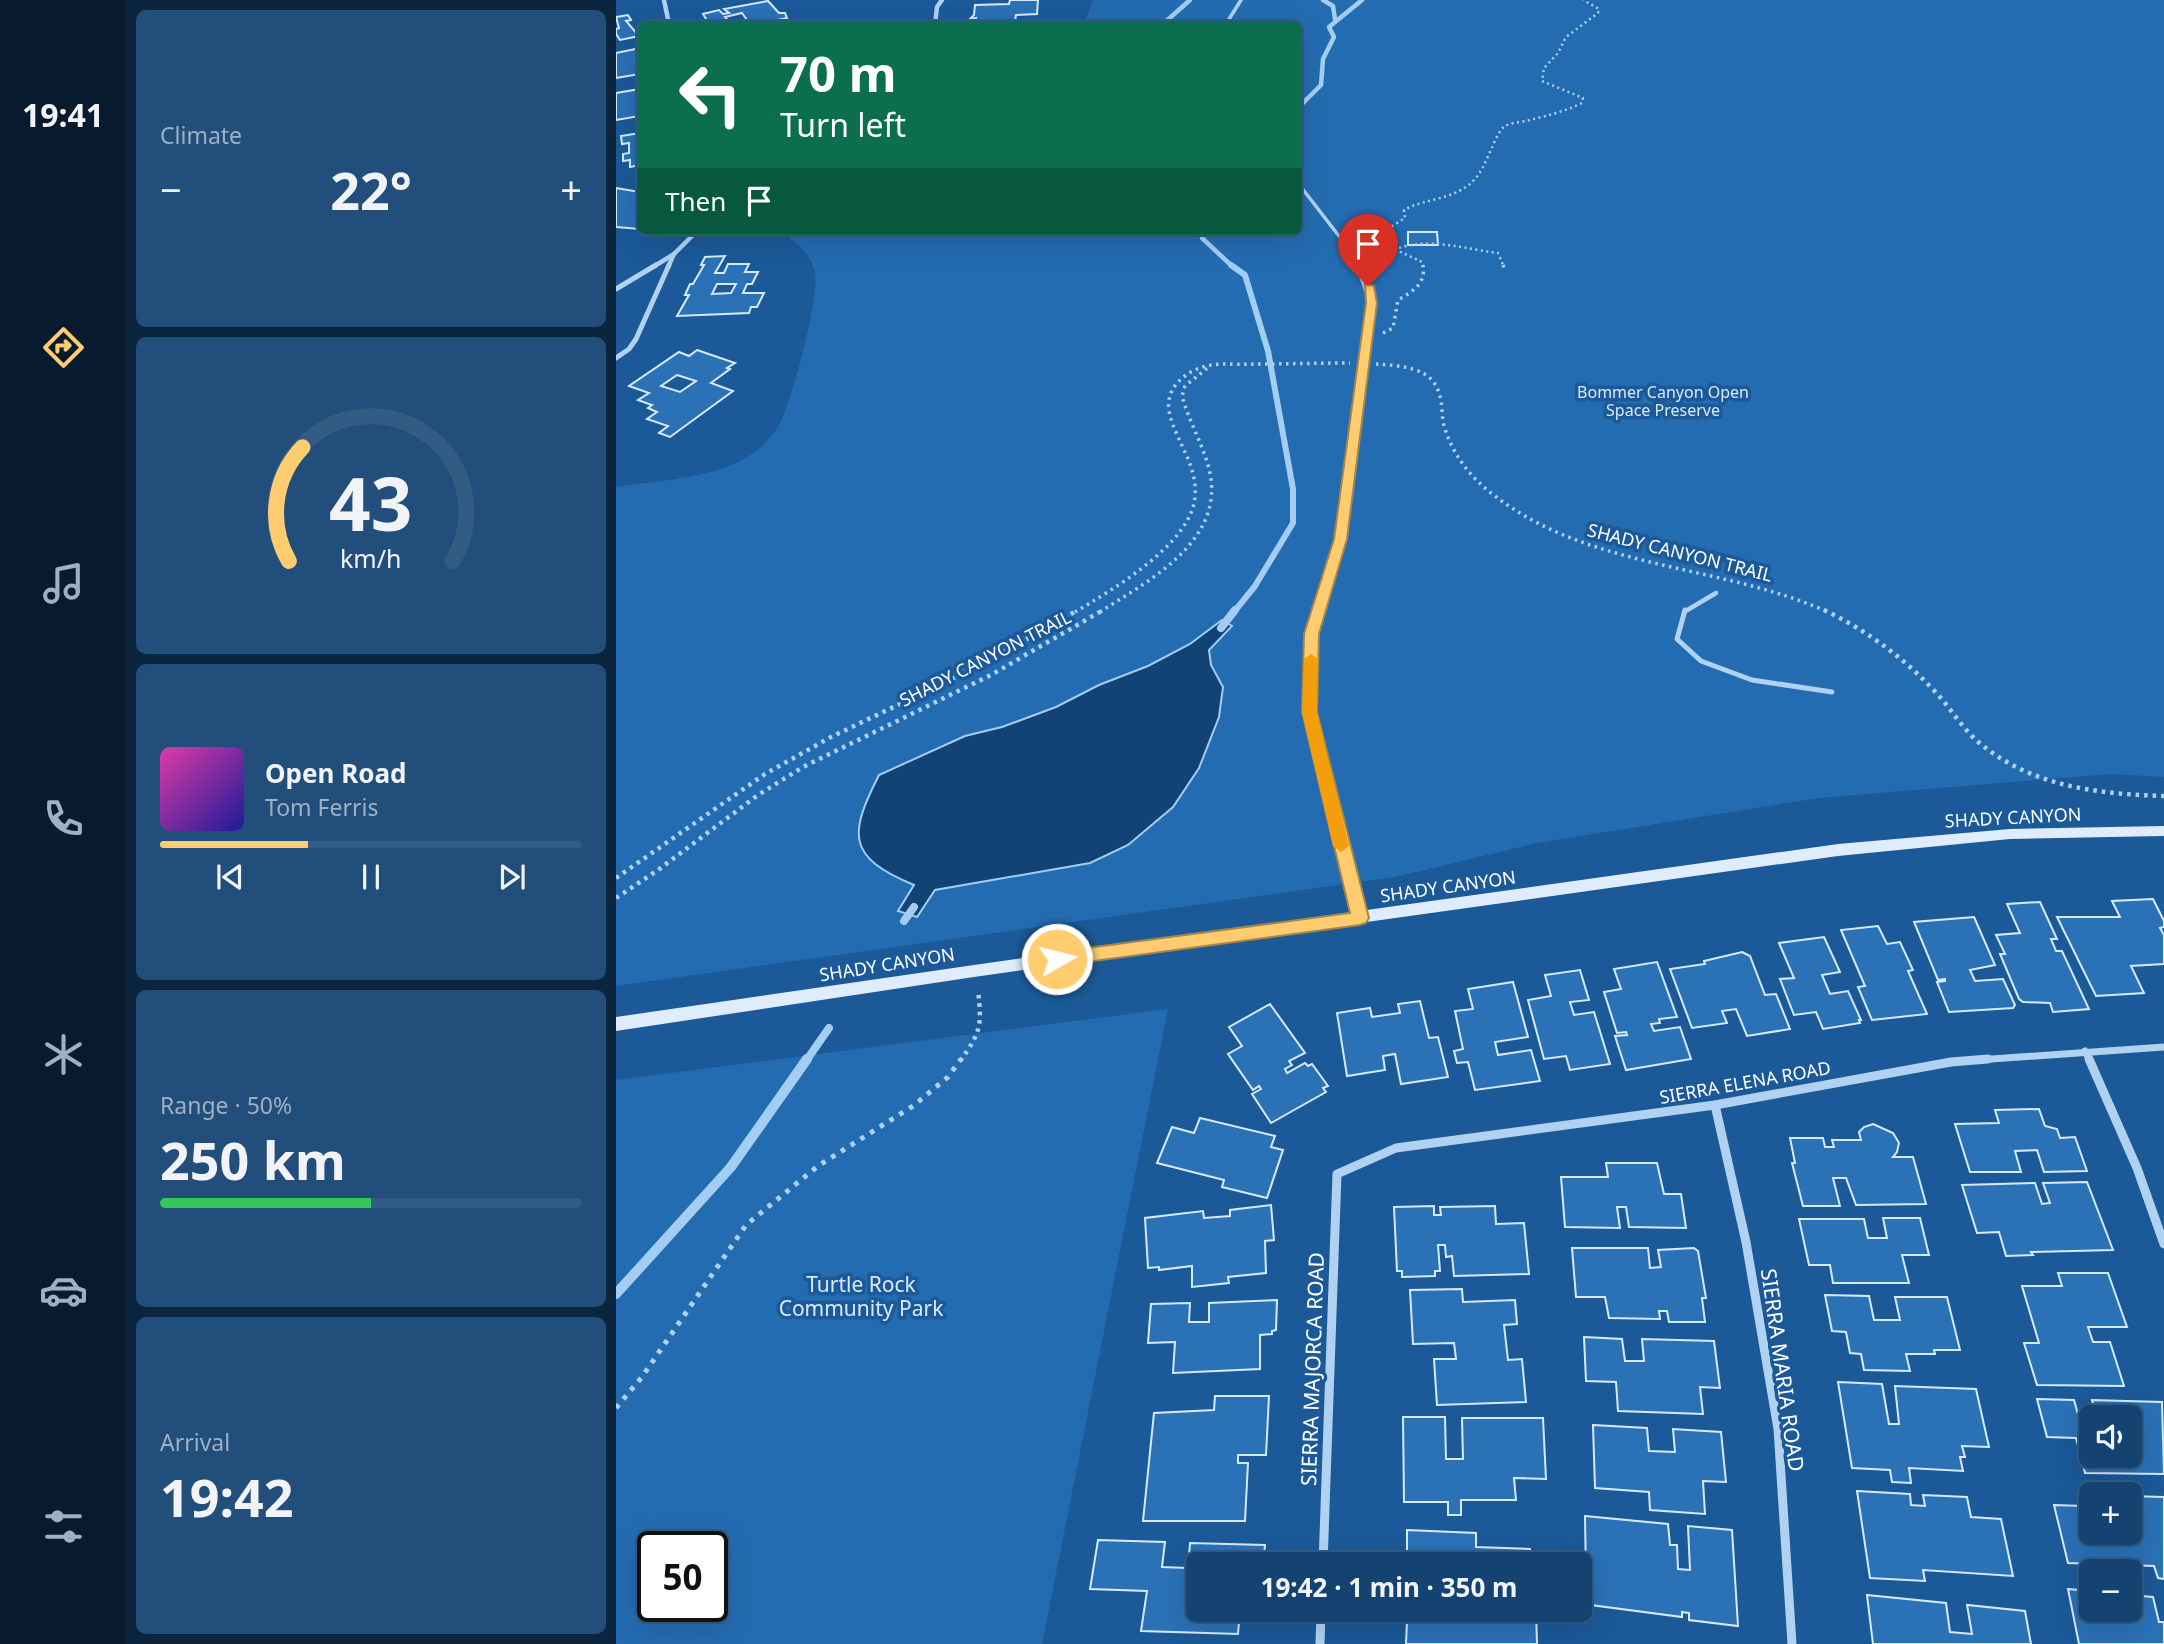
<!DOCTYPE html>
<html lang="en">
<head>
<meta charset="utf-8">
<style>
	:root { --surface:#144372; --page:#214e7a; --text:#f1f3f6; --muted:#9db0c4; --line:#335c84; --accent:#ffcd6f }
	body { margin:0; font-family:"Noto Sans",sans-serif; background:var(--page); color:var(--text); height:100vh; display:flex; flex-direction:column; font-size:26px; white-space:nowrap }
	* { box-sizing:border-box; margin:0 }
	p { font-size:23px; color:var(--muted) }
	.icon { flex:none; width:38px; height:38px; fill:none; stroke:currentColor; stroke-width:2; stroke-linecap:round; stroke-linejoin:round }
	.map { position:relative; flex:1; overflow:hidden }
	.drawer { display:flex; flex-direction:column; gap:10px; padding:10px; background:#0b253f; width:490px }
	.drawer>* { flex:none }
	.banner { position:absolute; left:21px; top:21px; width:665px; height:214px; border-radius:10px; box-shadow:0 7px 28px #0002,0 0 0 2px var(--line); background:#0b6e4f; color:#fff; overflow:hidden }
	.controls { position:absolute; left:1463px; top:1405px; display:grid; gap:14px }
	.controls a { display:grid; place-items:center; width:63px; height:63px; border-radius:10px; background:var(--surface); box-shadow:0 7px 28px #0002,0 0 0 2px var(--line); font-size:35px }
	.speed { position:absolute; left:21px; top:1531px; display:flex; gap:14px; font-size:35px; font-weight:700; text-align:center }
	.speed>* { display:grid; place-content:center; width:91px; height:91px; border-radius:50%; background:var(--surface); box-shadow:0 7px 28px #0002,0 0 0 2px var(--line); line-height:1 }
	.speed .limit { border:4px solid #111; border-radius:10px; background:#fff; color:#111 }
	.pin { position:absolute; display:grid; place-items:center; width:60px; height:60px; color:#fff; margin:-72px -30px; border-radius:50% 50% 50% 0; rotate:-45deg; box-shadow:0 0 7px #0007 }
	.pin .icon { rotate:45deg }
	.me { position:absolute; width:77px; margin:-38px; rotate:82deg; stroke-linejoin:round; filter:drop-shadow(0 0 5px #0008) }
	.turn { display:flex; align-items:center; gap:24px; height:147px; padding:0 28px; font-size:32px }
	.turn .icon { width:91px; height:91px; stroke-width:2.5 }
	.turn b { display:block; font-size:49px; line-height:60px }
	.then { display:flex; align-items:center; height:66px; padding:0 28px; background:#0003; gap:14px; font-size:26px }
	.big { font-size:52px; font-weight:700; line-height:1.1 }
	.drawer .widget { flex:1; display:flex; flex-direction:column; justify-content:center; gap:10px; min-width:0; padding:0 24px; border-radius:10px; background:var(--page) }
	.drawer .dial { align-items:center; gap:0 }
	.dial svg { height:182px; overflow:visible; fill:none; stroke:var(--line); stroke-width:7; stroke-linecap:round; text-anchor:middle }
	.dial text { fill:var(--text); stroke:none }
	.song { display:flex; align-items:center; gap:21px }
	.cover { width:84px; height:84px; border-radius:10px; background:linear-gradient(135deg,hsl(320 70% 55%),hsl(240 70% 35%)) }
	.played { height:7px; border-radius:4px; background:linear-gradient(90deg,var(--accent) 35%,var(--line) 35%) }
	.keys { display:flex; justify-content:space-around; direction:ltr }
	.heat { display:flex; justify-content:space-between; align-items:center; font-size:38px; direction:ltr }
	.charge { height:10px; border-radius:5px; background:linear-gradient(90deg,#34c759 50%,var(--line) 0) }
	.trip { position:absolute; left:570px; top:1552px; width:406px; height:70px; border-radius:10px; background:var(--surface); box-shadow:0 7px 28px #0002,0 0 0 2px var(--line); font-weight:700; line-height:70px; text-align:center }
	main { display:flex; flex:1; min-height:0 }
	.dock { display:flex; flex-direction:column; width:126px; justify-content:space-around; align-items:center; background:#081b2e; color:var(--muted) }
	.dock .icon { width:49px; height:49px }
	.dock .on { color:var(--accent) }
	.dock b { font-size:32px; color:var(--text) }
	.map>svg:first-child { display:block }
	.green { fill:#246cb1; fill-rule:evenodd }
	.water { fill:#124376; stroke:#a3cdf2; stroke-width:2 }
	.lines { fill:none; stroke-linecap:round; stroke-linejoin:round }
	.stream-far3 { stroke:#a3cdf2; stroke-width:4.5 }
	.stream-far2 { stroke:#a3cdf2; stroke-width:6 }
	.stream-far1 { stroke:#a3cdf2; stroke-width:8 }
	.stream { stroke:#a3cdf2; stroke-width:10 }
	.building { fill:#2a71b6; stroke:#d7eafb; stroke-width:2; fill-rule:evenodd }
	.path-far3 { stroke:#b0d1f0; stroke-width:2.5; stroke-dasharray:2 3.5; stroke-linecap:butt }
	.path-far2 { stroke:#b0d1f0; stroke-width:3.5; stroke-dasharray:2.5 4.5; stroke-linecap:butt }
	.path-far1 { stroke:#b0d1f0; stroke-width:4.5; stroke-dasharray:3.5 5; stroke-linecap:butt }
	.path { stroke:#b0d1f0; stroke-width:5; stroke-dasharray:4.5 7; stroke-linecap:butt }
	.service-far2 { stroke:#b0d1f0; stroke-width:3.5 }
	.service-far1 { stroke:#b0d1f0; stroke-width:4.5 }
	.service { stroke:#b0d1f0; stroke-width:5 }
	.minor-far3 { stroke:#b0d1f0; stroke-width:4.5 }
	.minor-far2 { stroke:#b0d1f0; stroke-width:5 }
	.minor-far1 { stroke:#b0d1f0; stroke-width:7 }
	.minor { stroke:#b0d1f0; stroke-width:9 }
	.secondary { fill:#deecfb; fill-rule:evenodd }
	.route { fill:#ffcd6f; stroke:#a68548; stroke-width:2 }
	.slow { fill:#f59e0b }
	.labels { text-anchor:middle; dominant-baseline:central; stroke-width:7; stroke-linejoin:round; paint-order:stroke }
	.far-park-label { font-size:16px; fill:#d7eafb; stroke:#1b5998 }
	.street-label { font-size:18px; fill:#fff; stroke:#1b5998 }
	.near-park-label { font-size:21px; fill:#d7eafb; stroke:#1b5998 }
	.near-street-label { font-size:21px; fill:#fff; stroke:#1b5998 }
</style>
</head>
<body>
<main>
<nav class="dock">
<b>19:41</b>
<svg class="icon on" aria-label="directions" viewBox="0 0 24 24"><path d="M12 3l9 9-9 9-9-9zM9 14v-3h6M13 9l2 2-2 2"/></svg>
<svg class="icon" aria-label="music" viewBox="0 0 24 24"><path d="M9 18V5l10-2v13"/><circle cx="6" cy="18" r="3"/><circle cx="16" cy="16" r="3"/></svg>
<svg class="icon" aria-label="phone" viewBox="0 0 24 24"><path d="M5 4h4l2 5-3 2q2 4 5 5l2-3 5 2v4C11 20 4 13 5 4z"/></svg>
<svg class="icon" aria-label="climate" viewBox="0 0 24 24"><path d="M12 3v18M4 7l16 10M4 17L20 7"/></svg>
<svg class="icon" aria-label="car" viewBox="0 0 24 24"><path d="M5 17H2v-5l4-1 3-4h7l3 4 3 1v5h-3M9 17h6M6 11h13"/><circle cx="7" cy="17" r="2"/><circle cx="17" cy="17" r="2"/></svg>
<svg class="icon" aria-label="filters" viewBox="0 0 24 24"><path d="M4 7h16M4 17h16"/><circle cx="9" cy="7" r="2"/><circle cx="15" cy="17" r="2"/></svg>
</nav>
<section class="drawer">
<div class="widget"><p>Climate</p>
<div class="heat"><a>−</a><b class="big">22°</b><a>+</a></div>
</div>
<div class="widget dial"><svg viewBox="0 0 100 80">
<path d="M14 69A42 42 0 1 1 86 69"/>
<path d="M14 69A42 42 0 0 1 20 19" stroke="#ffcd6f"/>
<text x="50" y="56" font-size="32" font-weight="700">43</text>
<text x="50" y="72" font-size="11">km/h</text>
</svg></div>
<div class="widget">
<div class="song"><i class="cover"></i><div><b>Open Road</b><p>Tom Ferris</p></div></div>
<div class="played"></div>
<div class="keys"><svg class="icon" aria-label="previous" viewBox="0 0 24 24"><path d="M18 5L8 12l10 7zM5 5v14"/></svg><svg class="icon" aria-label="pause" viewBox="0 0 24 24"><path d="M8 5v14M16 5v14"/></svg><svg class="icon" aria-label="next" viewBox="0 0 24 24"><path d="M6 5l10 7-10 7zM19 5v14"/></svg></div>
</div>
<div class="widget"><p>Range · 50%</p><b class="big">250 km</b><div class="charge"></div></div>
<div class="widget"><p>Arrival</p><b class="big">19:42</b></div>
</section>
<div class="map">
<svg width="1548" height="1644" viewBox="0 0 1548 1644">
	<rect width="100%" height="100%" fill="#1b5998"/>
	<g class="green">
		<path d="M477 0H1548V777L1495 774 1203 798 921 843 779 877 0 986V487C45 480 101 479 139 452 150 443 160 432 166 419 177 395 203 299 199 274 196 254 180 242 163 231H682V24H468Z"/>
		<path d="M552 1009 426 1644H0V1080ZM96 1547V1606H37V1547Z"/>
	</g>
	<path class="water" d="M606 620 616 626 593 650 595 665 607 687 603 717 583 768 557 807 512 845 474 863 319 890 301 917 282 911 298 885C230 857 233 834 263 775L349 736 386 727 440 707 483 685 532 666 574 644Z"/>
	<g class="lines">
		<g class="stream-far3">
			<polyline points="707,0 717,6 719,19"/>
			<polyline points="547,24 574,0"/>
			<polyline points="682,108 705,85 707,59 718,37 713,27 746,0"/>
			<polyline points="588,231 586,238 617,267"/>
		</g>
		<polyline class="stream-far2" points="615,265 629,275 652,351 677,489 677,523 639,586 618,612"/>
		<g class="stream-far1">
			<polyline points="605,628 619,610"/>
			<polyline points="288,921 298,907"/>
			<polyline points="190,1061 213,1028"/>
		</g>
		<polyline class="stream" points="0,1294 115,1167 191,1059"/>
	</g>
	<g class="building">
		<polygon points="394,0 422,0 421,14 400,15 399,21 358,23 360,18 354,19 358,15 359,5 393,4"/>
		<path d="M152 1 163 13H169L171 18 142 24H93L87 14 103 10 107 14 113 13 108 9ZM126 13 131 20 114 23 109 17Z"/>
		<polygon points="12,15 15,20 10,21 23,36 4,40 0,34 0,29 3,28 0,17"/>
		<polygon points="24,48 24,57 20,58 24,65 24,74 0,78 0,53"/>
		<polygon points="24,89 24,116 0,120 0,93"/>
		<polygon points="24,133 24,165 14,167 14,160 7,161 7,154 13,153 13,143 6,144 5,136"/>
		<polygon points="0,188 24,192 24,229 0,227"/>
		<polygon points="792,232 821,232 822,245 792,245"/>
		<path d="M109 256 99 273H108L112 264H133L129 272H142L136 284H131L127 293H148L141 307H135L133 313 61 316 73 295H69L74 284H77L88 265H85L89 257ZM101 284H120L115 293 96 294Z"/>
		<path d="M81 350 119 363 111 368 114 369 95 383 117 391 54 437 43 433 52 426 31 419 41 412 32 408 36 405 22 400 33 393 13 386 63 352 73 356ZM61 375 80 381 64 392 45 386Z"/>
		<polygon points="1537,899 1548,921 1548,927 1544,928 1548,935 1548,964 1515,966 1528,993 1480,996 1441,917 1504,917 1496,901"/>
		<polygon points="1424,902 1441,939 1435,939 1440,951 1446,951 1473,1009 1437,1012 1434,1003 1407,1002 1403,999 1384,954 1389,954 1380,935 1404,933 1391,904"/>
		<polygon points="1358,917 1379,965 1354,970 1359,981 1387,979 1399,1005 1397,1008 1333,1012 1321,982 1329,981 1329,979 1322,980 1298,922"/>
		<polygon points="1262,926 1271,944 1284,942 1297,970 1292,971 1311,1014 1256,1020 1242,987 1249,986 1225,930"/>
		<polygon points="1208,937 1224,972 1206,975 1214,994 1232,991 1245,1020 1243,1020 1244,1023 1207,1029 1200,1012 1178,1015 1164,979 1178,978 1163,943"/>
		<polygon points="1126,952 1134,956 1149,995 1160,994 1174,1029 1131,1036 1120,1009 1106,1011 1111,1023 1076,1028 1054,969 1089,964 1088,961"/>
		<polygon points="1041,962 1061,1017 1043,1019 1044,1023 1035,1024 1038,1031 1064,1027 1075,1059 1010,1070 999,1036 1011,1035 1010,1032 1001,1033 988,992 1005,989 998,969"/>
		<polygon points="964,970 973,1000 954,1002 958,1015 978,1012 994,1064 954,1070 950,1056 928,1059 912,1000 935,996 929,975"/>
		<polygon points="897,982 912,1037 879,1042 882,1055 915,1050 924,1081 859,1090 852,1062 841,1063 838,1051 847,1049 839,1011 857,1009 852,989"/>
		<polygon points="804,1001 813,1038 822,1037 832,1077 785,1084 779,1054 767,1056 769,1070 731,1076 721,1013 754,1008 756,1017 784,1013 782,1004"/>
		<polygon points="654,1004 689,1053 673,1061 676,1065 669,1069 671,1073 689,1063 692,1066 696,1064 712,1086 707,1088 710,1092 655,1123 636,1094 645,1089 643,1086 637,1090 612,1054 626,1046 613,1027"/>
		<polygon points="1423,1109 1429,1126 1441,1129 1444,1138 1459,1137 1471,1171 1428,1172 1421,1150 1399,1151 1405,1172 1354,1172 1339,1124 1383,1123 1379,1110"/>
		<polygon points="584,1118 659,1136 655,1147 667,1150 651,1198 606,1187 608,1180 541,1163 556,1127 578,1133"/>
		<polygon points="1257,1124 1277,1133 1283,1143 1281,1152 1277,1157 1297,1157 1310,1204 1240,1205 1230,1178 1217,1178 1224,1206 1187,1206 1176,1163 1179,1163 1174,1138 1207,1138 1209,1147 1218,1147 1216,1140 1245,1140 1243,1132 1248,1127"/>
		<polygon points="990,1163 1041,1163 1048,1194 1065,1194 1070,1228 1013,1227 1010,1207 1001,1207 1004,1228 949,1227 945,1177 992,1177"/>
		<polygon points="1471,1182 1497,1250 1415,1252 1417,1255 1390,1256 1383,1232 1361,1233 1346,1185 1419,1183 1426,1204 1434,1203 1427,1183"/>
		<polygon points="655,1205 658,1240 649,1241 650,1273 612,1277 613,1283 576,1287 576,1266 543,1270 543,1267 532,1268 529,1218 587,1211 588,1218 614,1216 614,1210"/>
		<polygon points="818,1206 818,1215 825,1215 824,1207 879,1206 880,1224 908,1223 913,1274 838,1276 836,1256 830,1257 829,1245 822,1245 824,1271 819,1271 819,1276 786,1277 786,1271 781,1271 778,1207"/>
		<polygon points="1267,1218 1304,1218 1313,1255 1286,1255 1293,1283 1217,1283 1214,1265 1193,1265 1183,1219 1248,1219 1252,1238 1271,1238"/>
		<polygon points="956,1248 1032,1248 1034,1268 1045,1267 1042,1250 1078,1248 1082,1251 1090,1298 1086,1298 1089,1322 1053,1322 1051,1311 1043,1311 1044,1319 993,1318 989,1297 960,1297"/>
		<polygon points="1442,1273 1492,1273 1511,1327 1472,1327 1477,1342 1494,1342 1508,1386 1421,1385 1408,1343 1423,1343 1406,1286 1446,1286"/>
		<polygon points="846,1289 847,1302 899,1300 901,1324 888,1325 892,1360 906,1359 910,1402 821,1405 818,1359 840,1359 838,1343 797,1344 794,1290"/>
		<polygon points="1209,1295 1253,1296 1258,1320 1284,1320 1279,1297 1331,1297 1344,1350 1318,1350 1319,1354 1290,1354 1294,1371 1248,1370 1245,1354 1234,1353 1230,1332 1216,1331"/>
		<polygon points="661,1300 660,1330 656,1331 656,1334 644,1335 644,1369 557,1373 559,1342 532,1343 535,1304 574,1303 573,1322 593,1322 593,1303"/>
		<polygon points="968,1337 1006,1339 1009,1361 1028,1361 1026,1339 1098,1341 1104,1388 1084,1387 1087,1414 1002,1411 1000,1382 970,1381"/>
		<polygon points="1222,1382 1266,1384 1273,1424 1283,1424 1279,1386 1360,1389 1373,1447 1346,1446 1349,1457 1344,1457 1347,1471 1293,1468 1295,1483 1276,1482 1274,1470 1236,1468"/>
		<polygon points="599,1396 653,1396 650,1455 622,1455 622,1463 632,1463 629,1521 527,1521 538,1413 598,1410"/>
		<polygon points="1421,1399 1458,1400 1463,1418 1475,1419 1475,1456 1514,1456 1514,1418 1481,1418 1476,1400 1546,1402 1548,1474 1469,1473 1460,1438 1431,1437"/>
		<polygon points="787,1417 829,1417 830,1459 847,1459 846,1418 927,1418 930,1479 898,1478 900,1500 845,1500 845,1515 832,1515 832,1502 788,1502"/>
		<polygon points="977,1425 1031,1428 1033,1451 1059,1452 1057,1429 1105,1432 1110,1482 1087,1481 1089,1514 1034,1510 1033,1492 979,1488"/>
		<polygon points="1464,1488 1510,1490 1511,1494 1475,1494 1475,1533 1514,1533 1514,1496 1548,1497 1548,1579 1542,1578 1538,1566 1452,1563 1438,1505 1468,1506"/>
		<polygon points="1241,1491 1294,1494 1295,1505 1309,1506 1307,1495 1351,1497 1355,1517 1385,1519 1397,1576 1307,1570 1309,1581 1254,1578"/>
		<polygon points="969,1516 1052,1524 1054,1545 1061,1545 1062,1569 1074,1570 1072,1526 1116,1530 1122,1626 1073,1620 1073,1613 1066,1612 1066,1617 975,1605 974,1579 970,1579"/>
		<polygon points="791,1530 860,1533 860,1547 914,1549 915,1564 791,1564"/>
		<polygon points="482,1540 549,1542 546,1567 572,1568 574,1543 649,1545 647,1564 583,1564 583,1610 624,1610 622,1634 525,1631 531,1591 474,1589"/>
		<polygon points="1452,1589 1475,1591 1475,1610 1514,1610 1514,1595 1537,1597 1543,1622 1548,1622 1548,1644 1463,1644"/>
		<polygon points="1251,1595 1330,1603 1334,1632 1356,1634 1351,1605 1409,1611 1415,1644 1257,1644"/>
		<polygon points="815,1610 920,1610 921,1644 790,1644 791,1621 815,1622"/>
	</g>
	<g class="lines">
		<g class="path-far3">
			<path d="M778 250C811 236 848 249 882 253L888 267"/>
			<path d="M807 267 806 262 761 241 762 235 789 218 788 210C810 198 838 200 857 181 871 168 879 132 889 126 894 123 904 122 910 121 929 116 948 112 966 103L967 98 926 81 928 68 942 53 950 37 982 13 983 9 967 0"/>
		</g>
		<g class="path-far2">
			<polyline points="887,265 889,270"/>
			<path d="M767 333 777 328 782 300C797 291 810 284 807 265"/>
			<path d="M760 364C783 366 815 366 823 393 827 404 825 417 829 429 838 457 856 479 879 496 975 570 1105 564 1212 612"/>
			<path d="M459 612C496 590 575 544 579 497 582 464 559 441 553 411 549 386 572 369 595 365 608 363 624 365 638 364 670 364 702 363 734 363"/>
			<path d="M484 612C532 581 608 542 594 473 588 446 573 422 566 396L569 386 594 366"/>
		</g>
		<g class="path-far1">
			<path d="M1208 610C1252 631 1291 660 1324 697 1338 713 1349 732 1366 745 1418 787 1483 794 1548 796"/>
			<polyline points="0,878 149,774 215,737 363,666 462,610"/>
			<polyline points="0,898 42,870 142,795 187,767 375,675 487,610"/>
			<path d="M344 1061C365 1032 366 1026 362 990"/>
		</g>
		<polyline class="path" points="0,1408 26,1377 130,1225 202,1166 297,1106 332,1077 345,1059"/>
		<g class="service-far2">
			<polyline points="610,24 625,0"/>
			<polyline points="682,183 726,240 742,267"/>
		</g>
		<g class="service-far1">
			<polyline points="702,612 724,539 755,303 741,265"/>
			<polyline points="1068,612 1100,593"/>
		</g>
		<g class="service">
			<polyline points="702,610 695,634 694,712 744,916"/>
			<polyline points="1069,610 1061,639 1085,661 1136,680 1216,692"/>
		</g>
		<g class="minor-far3">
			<polyline points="48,0 53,24"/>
			<polyline points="319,24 321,7 326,0"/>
			<polyline points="37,267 58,254 81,231"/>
			<polyline points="52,267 58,254"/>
		</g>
		<g class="minor-far2">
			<polyline points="0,289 40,265"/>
			<polyline points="0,358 13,349 20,339 53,265"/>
		</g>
		<g class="minor-far1">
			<polyline points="1469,1051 1474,1061"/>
			<polyline points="1347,1061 1548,1047"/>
		</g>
		<g class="minor">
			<polyline points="1473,1059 1521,1168 1548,1244"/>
			<polyline points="1099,1105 1130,1242 1162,1429 1176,1644"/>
			<polyline points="707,1564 721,1174 780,1148 1099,1105 1335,1062 1372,1059"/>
			<polyline points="704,1644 705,1610"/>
		</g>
		<polygon class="secondary" points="1548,826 1548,836 1394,839 1222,856 358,977 0,1031 0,1017 358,965 1222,844 1394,829"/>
	</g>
	<polygon class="route" points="749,283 758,286 761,303 731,539 703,634 701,712 753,918 750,923 744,925 441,966 435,964 432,959 435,954 441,952 734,913 686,712 688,634 718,539 750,303"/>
	<polygon class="slow" points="695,654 702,659 701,712 733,846 725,852 717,846 686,712 688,659"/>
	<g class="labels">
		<g class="far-park-label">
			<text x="1047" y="392">Bommer Canyon Open<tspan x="1047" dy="18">Space Preserve</tspan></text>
		</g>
		<g class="street-label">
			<text transform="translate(1064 552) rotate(14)">SHADY CANYON TRAIL</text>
			<text transform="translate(369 658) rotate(-27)">SHADY CANYON TRAIL</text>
			<text transform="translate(1397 817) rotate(-3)">SHADY CANYON</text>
			<text transform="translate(832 886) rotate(-8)">SHADY CANYON</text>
			<text transform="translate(271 964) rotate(-9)">SHADY CANYON</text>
			<text transform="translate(1129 1082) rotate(-10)">SIERRA ELENA ROAD</text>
		</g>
		<g class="near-park-label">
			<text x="245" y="1284">Turtle Rock<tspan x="245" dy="24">Community Park</tspan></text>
		</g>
		<g class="near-street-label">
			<text transform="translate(696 1369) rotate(-88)">SIERRA MAJORCA ROAD</text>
			<text transform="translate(1167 1370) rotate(82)">SIERRA MARIA ROAD</text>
		</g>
	</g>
</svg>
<div class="controls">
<a><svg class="icon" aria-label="sound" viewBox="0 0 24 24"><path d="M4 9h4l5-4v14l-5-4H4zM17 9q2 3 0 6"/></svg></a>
<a>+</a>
<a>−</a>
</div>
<div class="speed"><div class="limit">50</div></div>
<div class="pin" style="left:752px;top:286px;background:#d93025"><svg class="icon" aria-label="arrive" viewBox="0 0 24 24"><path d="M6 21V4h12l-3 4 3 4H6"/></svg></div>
<svg class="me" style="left:441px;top:959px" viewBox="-20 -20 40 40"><circle r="17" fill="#ffcd6f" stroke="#fff" stroke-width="3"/><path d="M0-11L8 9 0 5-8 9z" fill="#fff"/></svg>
<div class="trip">19:42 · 1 min · 350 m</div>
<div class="banner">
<div class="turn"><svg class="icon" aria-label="left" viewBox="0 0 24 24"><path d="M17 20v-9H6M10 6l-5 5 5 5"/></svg><div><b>70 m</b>Turn left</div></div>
<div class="then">Then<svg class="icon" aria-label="arrive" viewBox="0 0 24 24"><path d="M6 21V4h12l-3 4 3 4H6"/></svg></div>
</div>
</div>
</main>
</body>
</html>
